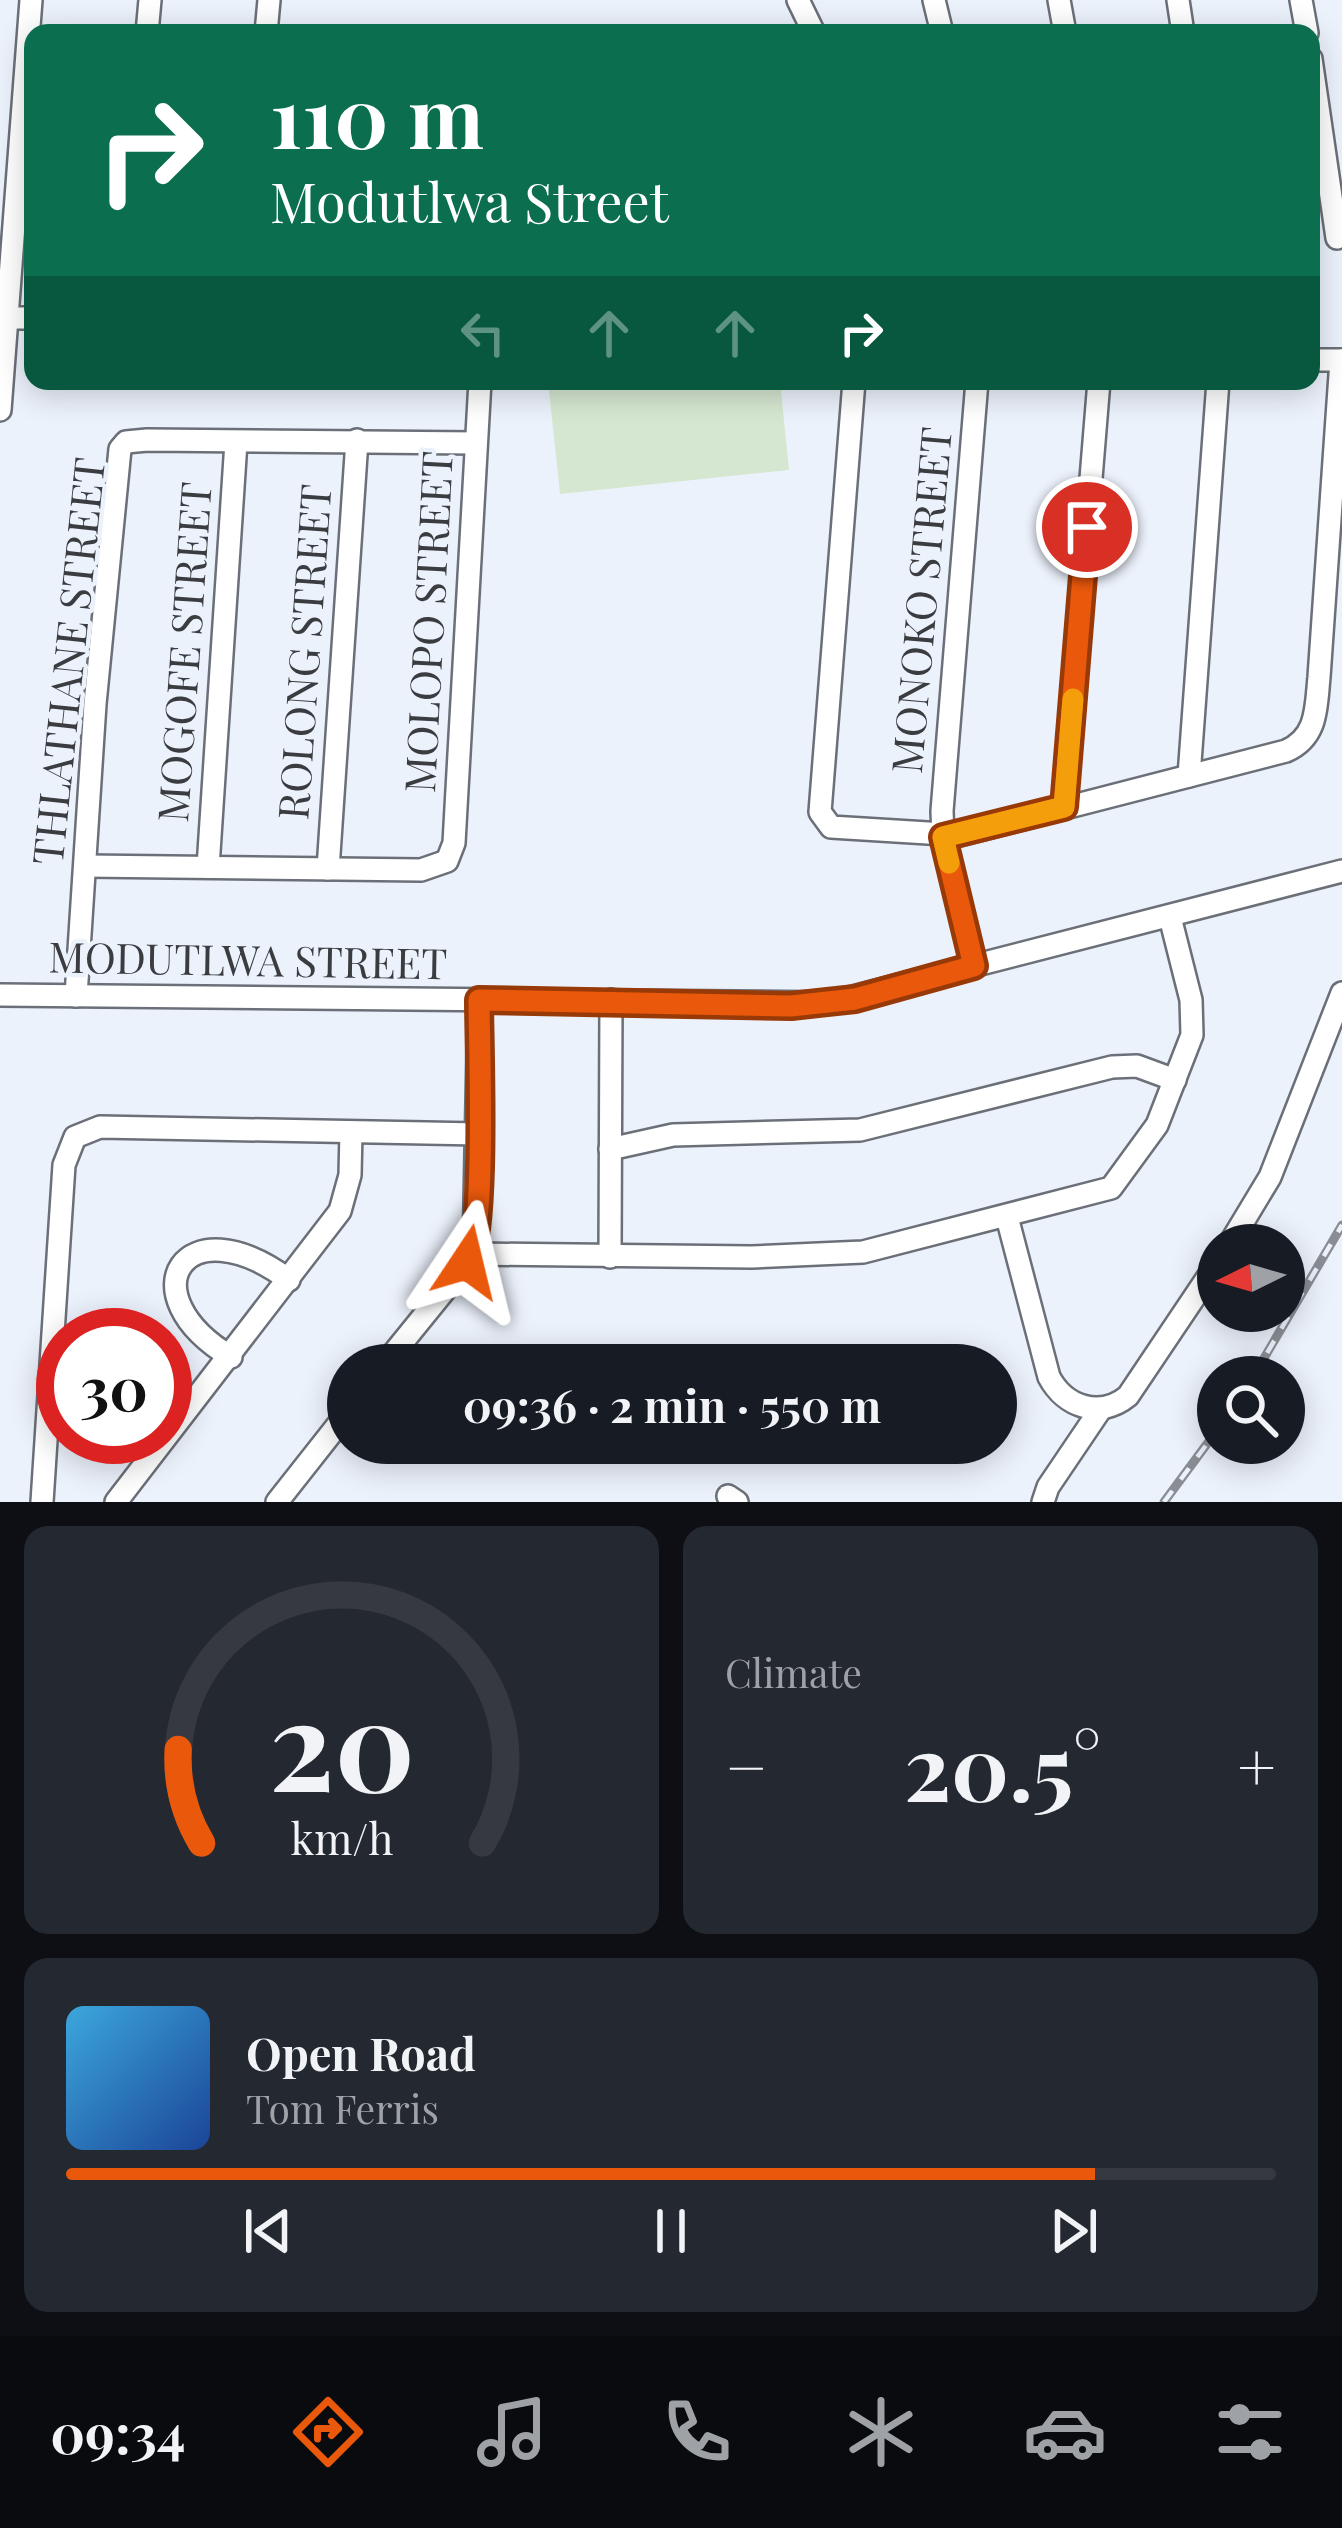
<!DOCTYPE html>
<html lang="en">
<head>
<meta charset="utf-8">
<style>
	:root { --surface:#171b24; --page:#242831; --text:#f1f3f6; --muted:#9ea1a6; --line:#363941; --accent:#ea580c }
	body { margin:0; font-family:"Playfair Display",serif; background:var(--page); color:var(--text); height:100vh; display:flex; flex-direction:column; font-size:45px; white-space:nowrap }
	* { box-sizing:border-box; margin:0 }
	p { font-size:39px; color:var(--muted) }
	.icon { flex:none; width:66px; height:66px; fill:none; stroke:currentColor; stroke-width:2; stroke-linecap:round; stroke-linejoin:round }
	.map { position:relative; height:1502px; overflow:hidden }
	.drawer { display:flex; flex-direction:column; gap:24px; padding:24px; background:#0d0f14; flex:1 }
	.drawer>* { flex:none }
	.guide { position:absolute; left:24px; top:24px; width:1296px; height:366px; border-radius:24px; box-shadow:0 6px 30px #0003; background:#0b6e4f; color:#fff; overflow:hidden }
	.needle { width:78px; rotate:265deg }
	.tools { position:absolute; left:1197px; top:1224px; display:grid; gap:24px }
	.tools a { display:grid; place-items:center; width:108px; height:108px; border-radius:50%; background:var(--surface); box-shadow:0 6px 30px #0003; font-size:60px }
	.speed { position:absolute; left:36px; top:1308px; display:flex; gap:24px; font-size:60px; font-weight:700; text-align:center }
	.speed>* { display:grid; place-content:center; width:156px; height:156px; border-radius:50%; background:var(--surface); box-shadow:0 6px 30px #0003; line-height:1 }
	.speed .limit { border:18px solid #d22; background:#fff; color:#111 }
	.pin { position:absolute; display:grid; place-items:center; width:102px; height:102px; color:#fff; margin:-51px; border:6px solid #fff; border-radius:50%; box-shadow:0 3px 12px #0007 }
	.me { position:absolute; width:132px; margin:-66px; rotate:10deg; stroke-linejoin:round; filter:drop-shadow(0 0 9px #0008) }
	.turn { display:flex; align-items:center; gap:42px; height:252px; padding:0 48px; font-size:54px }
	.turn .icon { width:156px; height:156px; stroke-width:2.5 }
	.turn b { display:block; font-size:84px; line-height:102px }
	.lanes { display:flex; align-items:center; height:114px; padding:0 48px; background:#0003; justify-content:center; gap:60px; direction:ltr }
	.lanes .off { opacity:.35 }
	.big { font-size:90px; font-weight:700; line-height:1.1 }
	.drawer .card { flex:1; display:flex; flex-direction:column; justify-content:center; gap:18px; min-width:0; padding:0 42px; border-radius:24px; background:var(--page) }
	.drawer .dial { align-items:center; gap:0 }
	.dial svg { height:312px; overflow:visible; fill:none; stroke:var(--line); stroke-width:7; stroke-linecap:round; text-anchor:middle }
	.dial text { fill:var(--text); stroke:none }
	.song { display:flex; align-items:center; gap:36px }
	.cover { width:144px; height:144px; border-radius:18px; background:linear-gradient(135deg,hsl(200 70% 55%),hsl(220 70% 35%)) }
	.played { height:12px; border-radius:6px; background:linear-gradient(90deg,var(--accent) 85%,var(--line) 85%) }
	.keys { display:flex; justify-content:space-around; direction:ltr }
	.heat { display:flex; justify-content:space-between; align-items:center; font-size:66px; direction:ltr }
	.drawer .tiles { flex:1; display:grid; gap:24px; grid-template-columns:1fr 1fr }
	.card:last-child { grid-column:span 2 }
	.trip { position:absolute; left:327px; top:1344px; width:690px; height:120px; border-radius:60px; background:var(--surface); box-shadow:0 6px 30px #0003; font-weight:700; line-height:120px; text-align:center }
	.menu { display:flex; height:192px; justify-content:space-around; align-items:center; background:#090b0e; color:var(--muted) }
	.menu .icon { width:84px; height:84px }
	.menu .current { color:var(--accent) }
	.menu b { font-size:54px; color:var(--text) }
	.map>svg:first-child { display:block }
	.green { fill:#d6e7d1 }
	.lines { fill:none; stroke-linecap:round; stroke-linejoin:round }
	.minor-casing { stroke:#6b7078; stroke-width:26 }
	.minor { stroke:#fff; stroke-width:21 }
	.rail-casing { stroke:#8a8d94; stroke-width:9 }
	.rail { stroke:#ecf2fc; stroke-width:4.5; stroke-dasharray:14; stroke-linecap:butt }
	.route-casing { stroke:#983908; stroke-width:30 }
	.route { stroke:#ea580c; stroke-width:21 }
	.slow { stroke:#f59e0b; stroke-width:21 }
	.labels { text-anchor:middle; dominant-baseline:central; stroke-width:9; stroke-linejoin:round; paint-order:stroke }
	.street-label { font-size:42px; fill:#3a3c40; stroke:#ecf2fc }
</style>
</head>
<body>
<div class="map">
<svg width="1342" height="1502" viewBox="0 0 1342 1502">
	<rect width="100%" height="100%" fill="#ecf2fc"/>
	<polygon class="green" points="548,381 780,381 789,470 560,494"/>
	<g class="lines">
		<defs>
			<g id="minor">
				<polyline points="798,0 814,33"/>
				<polyline points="934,0 942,33"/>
				<polyline points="1059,0 1065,33"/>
				<polyline points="1178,0 1183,33"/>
				<polyline points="1301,0 1307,33"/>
				<polyline points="147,33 150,0"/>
				<polyline points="266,33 269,0"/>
				<polyline points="1311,59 1337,238"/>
				<polyline points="7,318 33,318"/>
				<polyline points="1311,360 1342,360"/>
				<path d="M854 381 820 812 831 827 960 835 1286 751C1318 737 1316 707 1319 677L1341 360"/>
				<polyline points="0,410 31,0"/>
				<polyline points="1189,776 1218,381"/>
				<polyline points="1064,807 1099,381"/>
				<polyline points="85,866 421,870 447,861 454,843 480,381"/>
				<polyline points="208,867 236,442"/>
				<polyline points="328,869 357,440"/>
				<polyline points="974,966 943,837 942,811 977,381"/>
				<polyline points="0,995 829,1003 1342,871"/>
				<polyline points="76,996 95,704 120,449 126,442 147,440 476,443"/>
				<polyline points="610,1149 673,1135 860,1130 1112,1067 1137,1066 1175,1080"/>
				<path d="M1007 1217 1049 1377C1065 1407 1100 1419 1128 1396L1218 1262"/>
				<polyline points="1229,1245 1270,1177 1342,993"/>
				<polyline points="474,1254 752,1257 863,1252 1111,1188 1157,1125 1192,1035 1191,1000 1170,917"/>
				<polyline points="610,1257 611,1000"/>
				<path d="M231 1357C126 1294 184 1202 289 1280"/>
				<polyline points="384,1365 474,1254 479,1000"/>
				<polyline points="728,1496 737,1502"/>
				<polyline points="42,1502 64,1165 75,1137 100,1127 479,1134"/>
				<polyline points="116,1502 340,1211 350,1175 351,1132"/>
				<polyline points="277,1502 348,1412"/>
				<polyline points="1043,1502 1048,1487 1100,1410"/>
			</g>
		</defs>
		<use href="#minor" class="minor-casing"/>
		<use href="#minor" class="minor"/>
		<defs>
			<g id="rail">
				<polyline points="1253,1377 1342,1225"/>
				<polyline points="1164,1502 1218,1429"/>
			</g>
		</defs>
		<use href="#rail" class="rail-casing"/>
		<use href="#rail" class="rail"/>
	</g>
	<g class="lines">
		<defs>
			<path id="route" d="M467 1262C487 1238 479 1043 479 1000L791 1006 855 999 974 966 943 837 1064 807 1087 527"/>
		</defs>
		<use href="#route" class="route-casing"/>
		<use href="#route" class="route"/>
		<polyline class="slow" points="949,863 943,837 1064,807 1073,699"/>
	</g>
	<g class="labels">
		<g class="street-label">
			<text transform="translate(920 600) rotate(-85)">MONOKO STREET</text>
			<text transform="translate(427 622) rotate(-87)">MOLOPO STREET</text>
			<text transform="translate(183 652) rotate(-86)">MOGOFE STREET</text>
			<text transform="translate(303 652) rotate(-86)">ROLONG STREET</text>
			<text transform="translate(67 661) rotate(-84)">THLATHANE STREET</text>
			<text transform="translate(248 959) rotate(1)">MODUTLWA STREET</text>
		</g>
	</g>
</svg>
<div class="tools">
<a><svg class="needle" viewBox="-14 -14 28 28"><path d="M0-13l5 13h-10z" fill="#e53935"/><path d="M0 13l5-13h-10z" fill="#9ea1a6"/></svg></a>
<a><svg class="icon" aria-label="search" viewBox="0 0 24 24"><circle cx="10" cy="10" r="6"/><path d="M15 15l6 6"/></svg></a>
</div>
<div class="speed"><div class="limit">30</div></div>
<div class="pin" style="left:1087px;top:527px;background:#d93025"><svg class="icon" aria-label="arrive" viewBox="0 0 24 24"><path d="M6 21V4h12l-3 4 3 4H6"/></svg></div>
<svg class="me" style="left:467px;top:1262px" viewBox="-20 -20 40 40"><path d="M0-17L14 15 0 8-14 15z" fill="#ea580c" stroke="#fff" stroke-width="4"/></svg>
<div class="trip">09:36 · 2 min · 550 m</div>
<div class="guide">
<div class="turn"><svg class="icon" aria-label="right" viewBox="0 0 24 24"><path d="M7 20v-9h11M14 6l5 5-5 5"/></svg><div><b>110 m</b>Modutlwa Street</div></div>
<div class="lanes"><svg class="icon off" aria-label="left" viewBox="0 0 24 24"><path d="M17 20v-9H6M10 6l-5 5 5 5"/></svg><svg class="icon off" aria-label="ahead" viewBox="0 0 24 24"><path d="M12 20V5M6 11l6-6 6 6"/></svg><svg class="icon off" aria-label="ahead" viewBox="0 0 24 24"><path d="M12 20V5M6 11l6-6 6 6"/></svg><svg class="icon" aria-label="right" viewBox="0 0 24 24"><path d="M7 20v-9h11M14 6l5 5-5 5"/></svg></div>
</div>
</div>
<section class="drawer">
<div class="tiles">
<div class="card dial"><svg viewBox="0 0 100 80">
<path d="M14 69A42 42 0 1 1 86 69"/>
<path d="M14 69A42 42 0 0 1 8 45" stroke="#ea580c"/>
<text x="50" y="56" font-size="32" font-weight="700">20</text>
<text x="50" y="72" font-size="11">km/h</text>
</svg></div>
<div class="card"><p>Climate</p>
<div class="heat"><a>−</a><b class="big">20.5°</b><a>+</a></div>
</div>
<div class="card">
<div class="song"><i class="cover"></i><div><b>Open Road</b><p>Tom Ferris</p></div></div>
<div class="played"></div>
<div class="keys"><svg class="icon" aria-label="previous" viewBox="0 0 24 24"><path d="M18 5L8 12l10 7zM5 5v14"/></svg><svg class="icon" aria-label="pause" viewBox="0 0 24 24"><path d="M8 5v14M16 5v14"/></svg><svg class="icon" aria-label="next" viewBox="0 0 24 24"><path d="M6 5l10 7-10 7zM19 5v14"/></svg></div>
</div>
</div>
</section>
<nav class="menu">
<b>09:34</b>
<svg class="icon current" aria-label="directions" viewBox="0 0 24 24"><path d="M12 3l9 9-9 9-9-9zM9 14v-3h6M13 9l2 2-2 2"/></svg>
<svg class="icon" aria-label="music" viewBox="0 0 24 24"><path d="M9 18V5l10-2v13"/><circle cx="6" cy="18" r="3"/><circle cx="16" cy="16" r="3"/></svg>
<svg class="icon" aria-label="phone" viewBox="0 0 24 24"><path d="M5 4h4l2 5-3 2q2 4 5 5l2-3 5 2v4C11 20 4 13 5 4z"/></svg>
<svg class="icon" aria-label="climate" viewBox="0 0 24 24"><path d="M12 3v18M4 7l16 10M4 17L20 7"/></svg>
<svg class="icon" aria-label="car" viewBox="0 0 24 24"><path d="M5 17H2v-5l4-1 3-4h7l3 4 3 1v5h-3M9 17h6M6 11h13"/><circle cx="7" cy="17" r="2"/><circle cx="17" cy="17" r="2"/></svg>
<svg class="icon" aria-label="filters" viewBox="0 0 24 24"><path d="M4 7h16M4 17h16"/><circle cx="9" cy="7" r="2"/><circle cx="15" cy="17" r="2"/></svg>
</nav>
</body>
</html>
